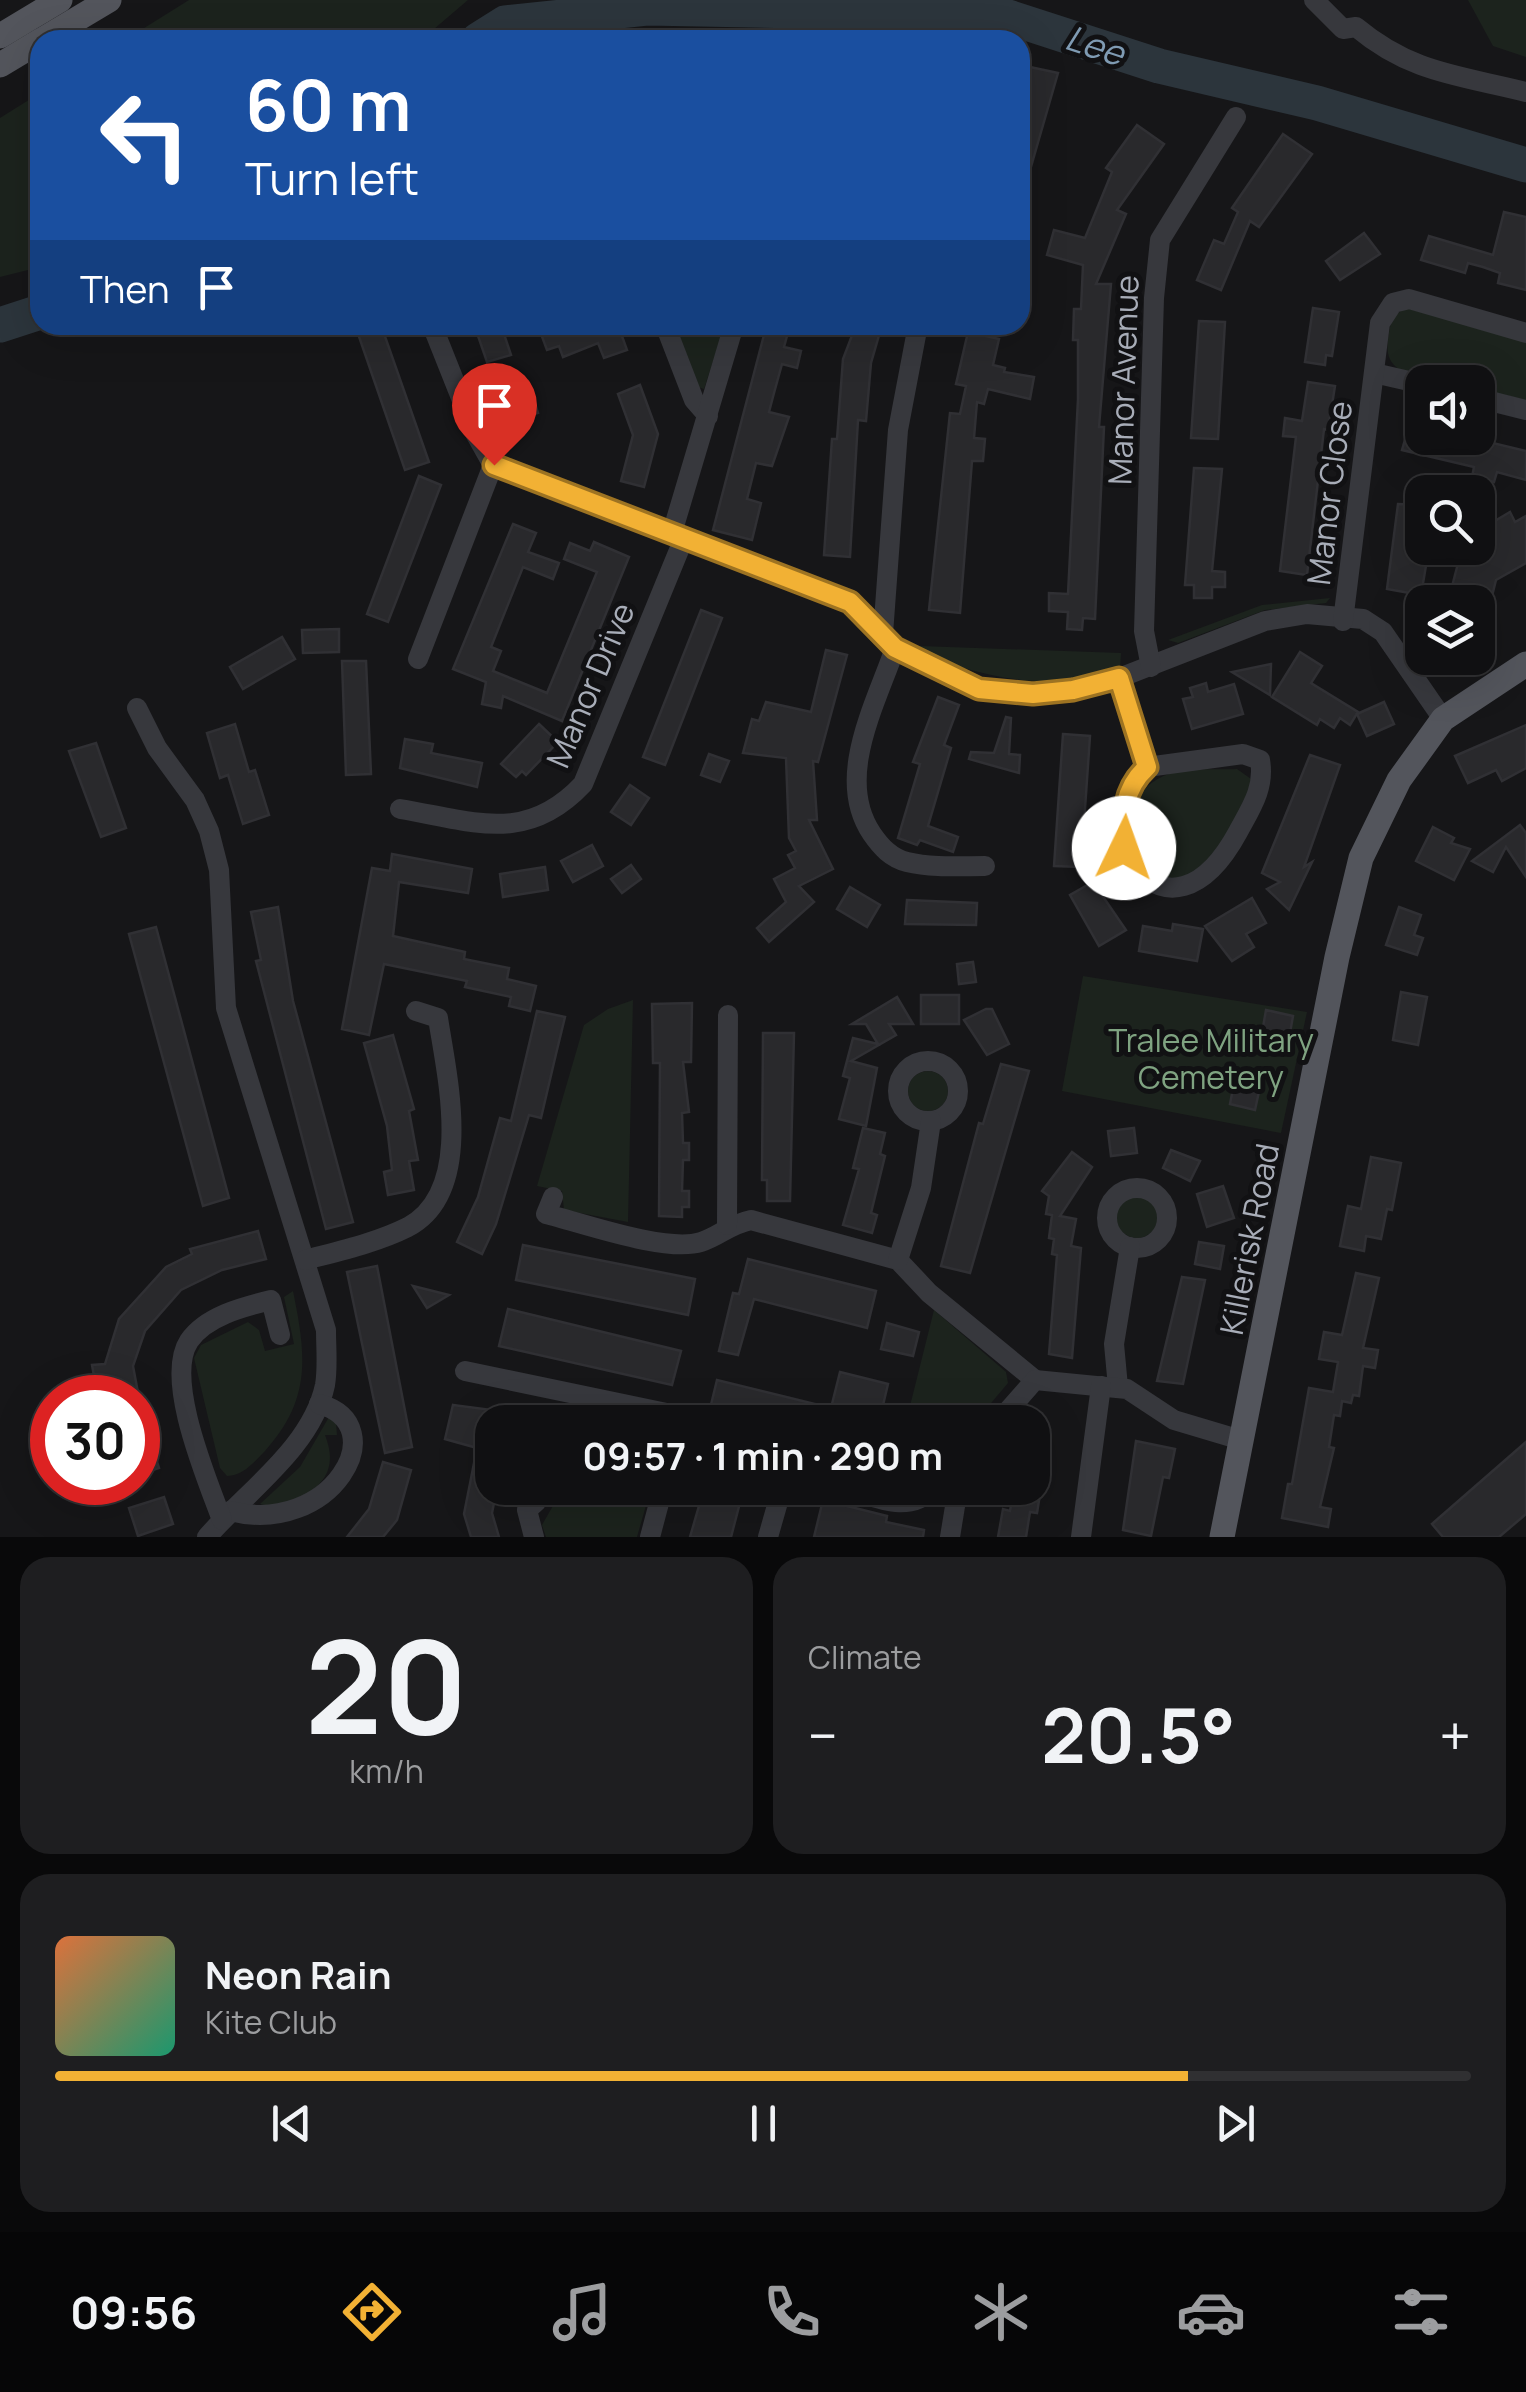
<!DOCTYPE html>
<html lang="en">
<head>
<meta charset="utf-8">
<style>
	:root { --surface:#101012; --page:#1e1e20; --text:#f1f3f6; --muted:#9c9d9f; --line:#303032; --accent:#f2b134 }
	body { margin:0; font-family:Manrope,sans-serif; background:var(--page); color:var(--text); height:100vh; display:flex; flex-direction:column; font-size:38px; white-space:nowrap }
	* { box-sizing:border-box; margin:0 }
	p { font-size:32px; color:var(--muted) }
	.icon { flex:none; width:55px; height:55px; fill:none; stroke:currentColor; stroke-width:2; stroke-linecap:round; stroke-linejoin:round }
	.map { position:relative; height:1537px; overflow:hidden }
	.details { display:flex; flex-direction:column; gap:20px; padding:20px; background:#09090a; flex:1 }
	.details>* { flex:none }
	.hud { position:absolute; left:30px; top:30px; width:1000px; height:305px; border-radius:30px; box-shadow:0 10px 40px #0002,0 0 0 2px var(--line); background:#1a4fa0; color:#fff; overflow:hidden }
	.controls { position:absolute; left:1405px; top:365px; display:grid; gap:20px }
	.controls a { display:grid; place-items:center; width:90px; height:90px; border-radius:20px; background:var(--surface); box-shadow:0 10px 40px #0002,0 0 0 2px var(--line); font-size:50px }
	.speed { position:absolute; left:30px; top:1375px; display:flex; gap:20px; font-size:50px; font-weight:700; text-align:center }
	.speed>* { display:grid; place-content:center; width:130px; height:130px; border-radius:50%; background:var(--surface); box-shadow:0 10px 40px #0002,0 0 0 2px var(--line); line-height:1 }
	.speed .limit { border:15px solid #d22; background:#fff; color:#111 }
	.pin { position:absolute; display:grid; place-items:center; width:85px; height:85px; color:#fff; margin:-102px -42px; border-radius:50% 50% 50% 0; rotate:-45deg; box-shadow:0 0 10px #0007 }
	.pin .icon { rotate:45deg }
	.me { position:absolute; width:110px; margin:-55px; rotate:3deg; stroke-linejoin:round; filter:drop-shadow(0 0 8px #0008) }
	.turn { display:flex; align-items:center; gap:35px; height:210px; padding:0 50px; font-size:45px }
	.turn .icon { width:130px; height:130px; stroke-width:2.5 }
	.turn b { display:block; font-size:70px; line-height:85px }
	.then { display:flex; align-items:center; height:95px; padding:0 50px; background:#0003; gap:20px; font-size:38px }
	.big { font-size:75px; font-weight:700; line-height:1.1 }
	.details .card { flex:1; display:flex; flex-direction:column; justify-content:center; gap:15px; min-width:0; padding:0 35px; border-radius:30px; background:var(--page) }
	.details .dial { align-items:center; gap:0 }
	.dial b { font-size:130px; line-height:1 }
	.song { display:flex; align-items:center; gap:30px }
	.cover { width:120px; height:120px; border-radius:15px; background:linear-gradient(135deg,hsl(20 70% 55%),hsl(160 70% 35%)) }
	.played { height:10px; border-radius:5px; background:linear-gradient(90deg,var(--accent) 80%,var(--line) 80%) }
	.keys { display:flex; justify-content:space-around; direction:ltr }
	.heat { display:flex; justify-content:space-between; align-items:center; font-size:55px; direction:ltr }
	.details .tiles { flex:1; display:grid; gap:20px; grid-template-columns:1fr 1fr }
	.card:last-child { grid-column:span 2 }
	.trip { position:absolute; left:475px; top:1405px; width:575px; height:100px; border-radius:30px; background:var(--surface); box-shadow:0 10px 40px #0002,0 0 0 2px var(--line); font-weight:700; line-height:100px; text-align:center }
	.tab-bar { display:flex; height:160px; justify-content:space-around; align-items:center; background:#060607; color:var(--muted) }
	.tab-bar .icon { width:70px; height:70px }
	.tab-bar .selected { color:var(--accent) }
	.tab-bar b { font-size:45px; color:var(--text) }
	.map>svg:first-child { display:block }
	.green { fill:#1c231d }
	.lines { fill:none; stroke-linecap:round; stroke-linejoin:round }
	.river { stroke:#2c353c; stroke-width:35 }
	.building { fill:#29292c; stroke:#303034; stroke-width:2.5 }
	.minor { stroke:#37383d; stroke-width:20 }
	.major { stroke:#53555c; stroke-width:25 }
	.route-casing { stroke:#9d7322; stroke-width:25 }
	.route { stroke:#f2b134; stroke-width:18 }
	.labels { text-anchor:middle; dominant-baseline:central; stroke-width:10; stroke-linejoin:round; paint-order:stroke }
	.street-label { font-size:32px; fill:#a8adb8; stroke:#111113 }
	.park-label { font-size:32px; fill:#7fa381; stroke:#111113 }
	.water-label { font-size:35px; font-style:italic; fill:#7f9bb3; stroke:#111113 }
</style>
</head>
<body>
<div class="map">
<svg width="1526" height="1537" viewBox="0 0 1526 1537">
	<rect width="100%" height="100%" fill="#161618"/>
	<g class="green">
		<polygon points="189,0 468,0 427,35 387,40 125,40"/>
		<polygon points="1468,0 1526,0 1526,57 1493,46"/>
		<polygon points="40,93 40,267 0,277 0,118"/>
		<path d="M1406 308 1526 341V400L1478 389V382C1454 382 1399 384 1389 357 1385 346 1390 329 1392 317Z"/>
		<polygon points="672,325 725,325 704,389 698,387"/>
		<polygon points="1330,598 1326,603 1265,610 1178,643 1168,640 1262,605"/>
		<path d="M920 646 1121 653 1120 668C1065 689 1015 683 960 667 943 662 930 661 920 646Z"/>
		<path d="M1237 769 1251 779C1248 800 1236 816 1226 835 1160 953 1079 798 1175 772 1194 768 1218 770 1237 769Z"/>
		<polygon points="1083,976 1307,1012 1281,1133 1062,1091"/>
		<polygon points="633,1000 628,1222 564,1210 562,1191 537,1186 584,1025 608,1009"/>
		<circle cx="928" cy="1091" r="20"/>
		<circle cx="1137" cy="1217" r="21"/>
		<path d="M293 1291C306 1355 312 1399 265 1451 253 1463 244 1475 227 1476L220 1468 194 1358 201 1345 248 1322 259 1330 265 1351 294 1344 284 1297Z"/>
		<polygon points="934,1310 1006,1372 1008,1383 975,1422 906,1422"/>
		<path d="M329 1417 336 1423 337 1435H325C341 1476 316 1490 284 1509L260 1504 300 1467Z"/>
		<polygon points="544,1488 601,1494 603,1488 651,1488 637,1537 546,1537 542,1525 554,1504"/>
	</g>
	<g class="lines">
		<g class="river">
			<polyline points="478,40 505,23 647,8 1002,15 1159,66 1317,103 1526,165"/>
			<polyline points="0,325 40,312"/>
		</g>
	</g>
	<g class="building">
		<polygon points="1030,67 1058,73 1024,191 1020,191 1020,108"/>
		<polygon points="1137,125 1164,144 1117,210 1126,214 1096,284 1111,284 1099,427 1104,427 1095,619 1083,618 1082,630 1067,629 1068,612 1049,611 1049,593 1068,594 1078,399 1078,340 1073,340 1074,309 1081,309 1083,265 1047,255 1054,230 1085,238 1112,172 1106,168"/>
		<polygon points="1283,134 1312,154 1259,227 1250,221 1221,290 1197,280 1214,240 1224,244 1238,212 1232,208"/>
		<polygon points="1504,212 1526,217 1526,290 1498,283 1500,273 1483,267 1468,263 1465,273 1421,260 1429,236 1493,255"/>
		<polygon points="1364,233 1380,254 1340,280 1326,261"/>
		<polygon points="1313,308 1339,312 1332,356 1326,355 1325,365 1305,362"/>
		<polygon points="1199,321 1225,322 1218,439 1191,438"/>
		<polygon points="355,325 381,325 429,462 405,470"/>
		<polygon points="490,325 501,325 511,355 487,362 476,330"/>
		<polygon points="560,325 618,325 627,350 604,358 598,343 563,357 559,346 547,350 541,334"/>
		<polygon points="856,325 882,325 871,363 866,421 858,420 850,557 824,555 832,439 837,439 843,359"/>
		<polygon points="765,331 787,336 784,347 801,351 797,368 782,364 774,393 769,412 789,417 772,466 756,463 747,499 761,503 752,540 713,530"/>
		<polygon points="968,332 999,339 993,365 1005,368 1004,372 1034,377 1030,399 988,389 984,404 977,402 974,438 985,439 983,461 972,461 960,613 929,610 950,413 960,414 966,386 956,384"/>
		<polygon points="528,381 538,413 516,420 505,389"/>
		<polygon points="1308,382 1335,386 1328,430 1324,429 1307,575 1280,571 1296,437 1283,436 1285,418 1302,421"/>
		<polygon points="640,385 658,434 644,487 621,481 633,435 618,394"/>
		<polygon points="1406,436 1472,438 1526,451 1526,480 1497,472 1494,482 1472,477 1474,467 1402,450"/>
		<polygon points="1194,468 1222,469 1212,571 1225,572 1225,587 1212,587 1212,598 1194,598 1194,585 1185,585"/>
		<polygon points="419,476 441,485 388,622 367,614"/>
		<polygon points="1398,504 1422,505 1422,548 1429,548 1421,595 1387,589"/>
		<polygon points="1510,512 1515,522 1526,516 1526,563 1496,580 1483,632 1478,632 1478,602 1448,602 1462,548 1478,548 1478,531"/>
		<polygon points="513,524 536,533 528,552 559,563 553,579 523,567 491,647 501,651 493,671 547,693 597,572 564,559 570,543 590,551 594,542 629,557 562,721 503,696 501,708 482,704 486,682 453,669"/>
		<polygon points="701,610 722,618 665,765 643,757"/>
		<polygon points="339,629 339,652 303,653 302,630"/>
		<polygon points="282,637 295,659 243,689 230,667"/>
		<polygon points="826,650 847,655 818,762 813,761 817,820 809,820 833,869 799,886 814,902 769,942 757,928 786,902 774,879 795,868 788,855 796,851 789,838 786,758 743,753 752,719 759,721 766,702 811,712"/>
		<polygon points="1300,652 1322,666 1311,683 1358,712 1350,725 1340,718 1334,728 1320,719 1317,725 1272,697"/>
		<polygon points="342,661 366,661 371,774 346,775"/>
		<polygon points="1271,664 1270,695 1232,672"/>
		<polygon points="1206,683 1208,692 1234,684 1243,714 1192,729 1183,699 1193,697 1190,688"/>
		<polygon points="938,697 959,705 944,745 951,748 928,826 958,837 953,852 920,840 917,845 898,838 920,764 913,762"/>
		<polygon points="1384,702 1394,724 1367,736 1357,714"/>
		<polygon points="1006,717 1011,718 1009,754 1020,755 1019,773 969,759 971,752 994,753"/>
		<polygon points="235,724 249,772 255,770 269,815 243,824 228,775 220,778 207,733"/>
		<polygon points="539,724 558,742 526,775 522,771 516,777 501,764"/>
		<polygon points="1526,725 1526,768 1502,781 1496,770 1468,783 1455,756"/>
		<polygon points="1063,734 1090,736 1081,867 1054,866"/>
		<polygon points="405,739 433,744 431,753 482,763 477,787 400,768"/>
		<polygon points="96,743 126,828 101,837 69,751"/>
		<polygon points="709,754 729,761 720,782 701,775"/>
		<polygon points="1310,755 1340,765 1304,867 1312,862 1289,910 1267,889 1280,882 1262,873"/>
		<polygon points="630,785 649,798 631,825 611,812"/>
		<polygon points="1520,825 1526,833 1526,877 1506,847 1493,872 1472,861"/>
		<polygon points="1433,827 1454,838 1451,843 1470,849 1454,880 1416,861"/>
		<polygon points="592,845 603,866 573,882 561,861"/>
		<polygon points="392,854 472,869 468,893 399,882 393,936 465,952 464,959 509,968 507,979 536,986 530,1011 509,1006 511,997 465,987 467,981 384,964 369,1035 342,1029 372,868 390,871"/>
		<polygon points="631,865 641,879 622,893 611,879"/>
		<polygon points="545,867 548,890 503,897 500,874"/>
		<polygon points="1093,882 1126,930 1099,946 1070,895"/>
		<polygon points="850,887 880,905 867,927 837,909"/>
		<polygon points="1252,898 1266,923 1246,934 1254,947 1232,961 1205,926"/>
		<polygon points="907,900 977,903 976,925 905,924"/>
		<polygon points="278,907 293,1001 353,1222 326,1229 256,961 261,960 251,912"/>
		<polygon points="1399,907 1421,915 1414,935 1423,938 1417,955 1386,945"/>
		<polygon points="1173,924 1203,929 1197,961 1139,951 1143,926 1172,931"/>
		<polygon points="156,927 229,1198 203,1206 129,934"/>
		<polygon points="973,962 976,982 959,984 957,964"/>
		<polygon points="1401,992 1427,997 1418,1045 1393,1040"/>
		<rect x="921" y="995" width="38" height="29"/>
		<polygon points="897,997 913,1024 889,1024 896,1035 851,1061 877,1068 866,1126 839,1119 850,1078 843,1076 853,1038 878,1044 866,1024 852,1024"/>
		<polygon points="692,1003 691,1062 683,1062 689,1112 682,1113 683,1143 689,1143 689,1160 683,1160 682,1191 689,1191 689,1207 682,1207 682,1217 659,1216 660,1063 653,1063 652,1004"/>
		<polygon points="986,1009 992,1009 1009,1044 987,1055 964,1020"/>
		<polygon points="1266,1010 1293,1016 1287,1050 1269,1047 1271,1034 1262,1033"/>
		<polygon points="537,1011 565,1017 556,1054 541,1118 529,1115 496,1224 482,1254 457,1242 478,1197 500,1118 511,1121"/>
		<polygon points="763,1033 794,1033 790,1201 767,1201 767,1180 762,1180"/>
		<polygon points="393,1035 414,1109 409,1111 418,1160 409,1161 414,1190 388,1195 384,1172 392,1170 387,1126 364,1043"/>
		<polygon points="1001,1064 1029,1071 970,1273 941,1266 979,1123 983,1124"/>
		<polygon points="1237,1068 1263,1073 1255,1110 1230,1104"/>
		<polygon points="863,1128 885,1133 880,1154 885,1156 871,1213 877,1215 872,1233 843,1225 859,1169 853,1168"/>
		<polygon points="1134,1128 1137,1153 1111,1156 1108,1131"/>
		<polygon points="1171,1150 1200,1161 1190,1181 1163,1168"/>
		<polygon points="1072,1152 1092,1167 1060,1216 1076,1219 1071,1246 1081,1248 1072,1358 1049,1354 1057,1255 1052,1254 1054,1239 1049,1238 1052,1215 1046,1214 1049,1196 1042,1191"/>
		<polygon points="1371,1157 1401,1163 1392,1210 1387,1209 1381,1239 1366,1236 1364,1251 1340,1246 1348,1206 1361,1209"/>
		<polygon points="1223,1186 1234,1218 1207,1227 1197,1194"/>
		<polygon points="258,1231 266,1259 222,1270 181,1290 145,1331 133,1366 139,1398 98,1398 92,1365 105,1364 119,1319 166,1267 192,1254 190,1249"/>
		<polygon points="1199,1242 1224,1246 1220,1269 1195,1264"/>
		<polygon points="523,1245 695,1279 688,1315 516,1280"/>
		<polygon points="748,1259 876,1291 867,1328 754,1299 738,1355 719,1351 733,1293 739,1294"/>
		<polygon points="377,1266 412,1447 385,1453 347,1272"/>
		<polygon points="1356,1273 1379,1278 1363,1348 1378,1350 1375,1368 1363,1366 1359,1396 1353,1395 1351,1403 1342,1401 1340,1416 1334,1415 1329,1447 1334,1448 1320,1507 1331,1509 1328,1527 1282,1518 1288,1484 1292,1484 1309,1388 1333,1392 1338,1362 1319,1359 1324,1332 1342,1335"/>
		<polygon points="1182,1277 1205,1280 1183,1384 1157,1381"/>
		<polygon points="413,1286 449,1295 427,1308"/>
		<polygon points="508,1309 681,1351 672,1385 499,1346"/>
		<polygon points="887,1323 919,1332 913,1356 881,1349"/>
		<polygon points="840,1372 888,1384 879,1422 730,1422 708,1417 717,1380 831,1408"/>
		<polygon points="453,1405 492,1410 492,1488 497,1488 492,1513 499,1537 471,1537 464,1514 477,1448 445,1439"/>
		<polygon points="141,1412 159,1468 138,1475 138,1413"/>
		<polygon points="1136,1441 1175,1449 1169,1478 1163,1477 1151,1536 1123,1530"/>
		<polygon points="1526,1442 1526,1514 1499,1537 1443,1537 1432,1524"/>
		<polygon points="383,1462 411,1470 397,1520 383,1537 347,1537 369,1509"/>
		<polygon points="713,1488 742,1495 731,1537 690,1537 701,1499 710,1501"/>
		<polygon points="1014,1488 1041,1488 1037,1513 1030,1512 1026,1537 998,1537 1003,1509 1010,1511"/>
		<polygon points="164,1497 173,1524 138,1536 129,1508"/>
		<polygon points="823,1500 887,1516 886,1522 924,1530 923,1537 814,1537"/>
	</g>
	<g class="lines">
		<g class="minor">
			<path d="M1314 0 1343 29 1356 27C1411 73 1458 75 1526 92"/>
			<polyline points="432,325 475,433 493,465 850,602 895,648 979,689 1033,693 1073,690 1119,678 1265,621 1307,614 1363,619 1383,632 1443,719"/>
			<polyline points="665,325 694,400 708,416"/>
			<polyline points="1374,373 1422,384"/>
			<polyline points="1478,398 1526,410"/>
			<polyline points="672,533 734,325"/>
			<polyline points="1343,621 1380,323 1393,303 1409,299 1526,333"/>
			<polyline points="883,634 898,430 918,325"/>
			<path d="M895 648C876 704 834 778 872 834 881 847 891 858 907 862 932 868 960 866 985 866"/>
			<polyline points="418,659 493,465"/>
			<polyline points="1151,667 1144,631 1154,298 1160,240 1236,117"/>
			<path d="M1119 678 1147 767C1078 830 1167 963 1238 832 1251 808 1265 788 1260 760L1243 754 1147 767"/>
			<path d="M137 708 157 748 195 800 209 831 219 870 226 1008 326 1330C326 1348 328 1368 325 1385 312 1447 246 1492 207 1537"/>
			<path d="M400 809C473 821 526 845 583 784L684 538"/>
			<circle cx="928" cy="1091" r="30"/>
			<circle cx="1137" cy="1218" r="30"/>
			<path d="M553 1197 546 1214C583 1223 666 1253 701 1242 720 1236 728 1225 751 1220L898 1260 929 1293 1035 1380"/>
			<polyline points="727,1225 728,1015"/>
			<path d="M305 1260C339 1251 376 1243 408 1227 475 1191 447 1077 438 1018L416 1011"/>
			<polyline points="898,1260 921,1188 931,1121"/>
			<polyline points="465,1371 676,1415 681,1422"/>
			<polyline points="1118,1387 1114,1344 1130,1247"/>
			<polyline points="998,1422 1035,1380 1127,1389 1174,1420 1241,1440"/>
			<path d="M844 1488C876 1497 908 1515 934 1488"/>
			<path d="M230 1511C331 1537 396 1425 319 1404"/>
			<path d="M222 1520C207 1479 164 1379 189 1341 206 1316 243 1307 271 1300L280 1335"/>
			<polyline points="534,1537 527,1510 537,1501"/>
			<polyline points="650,1537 663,1488"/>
			<polyline points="768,1537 782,1488"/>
			<polyline points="950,1537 958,1488"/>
			<polyline points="1081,1537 1101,1386"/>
		</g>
		<g class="major">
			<polyline points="0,36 60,0"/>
			<polyline points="42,40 109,0"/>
			<polyline points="0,65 40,41"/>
			<polyline points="1222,1537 1337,957 1361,858 1399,780 1443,719 1526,664"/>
		</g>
	</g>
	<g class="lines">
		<defs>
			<path id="route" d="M494 465 850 602 895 648 979 689 1033 694 1073 690 1119 678 1147 767C1122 790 1123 816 1124 848"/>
		</defs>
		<use href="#route" class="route-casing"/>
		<use href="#route" class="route"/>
	</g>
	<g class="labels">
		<g class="street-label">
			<text transform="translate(1123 380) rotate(-88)">Manor Avenue</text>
			<text transform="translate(1329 493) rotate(-83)">Manor Close</text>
			<text transform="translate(590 685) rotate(-67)">Manor Drive</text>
			<text transform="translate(1249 1239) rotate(-79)">Killerisk Road</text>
		</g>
		<g class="park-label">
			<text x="1211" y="1040">Tralee Military<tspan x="1211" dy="37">Cemetery</tspan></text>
		</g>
		<g class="water-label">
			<text transform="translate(1095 45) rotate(18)">Lee</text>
		</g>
	</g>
</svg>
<div class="controls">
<a><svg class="icon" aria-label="sound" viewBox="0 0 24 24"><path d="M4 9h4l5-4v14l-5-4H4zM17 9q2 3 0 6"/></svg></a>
<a><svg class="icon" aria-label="search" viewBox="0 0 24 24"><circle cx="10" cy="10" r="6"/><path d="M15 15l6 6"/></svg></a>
<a><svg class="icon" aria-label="layers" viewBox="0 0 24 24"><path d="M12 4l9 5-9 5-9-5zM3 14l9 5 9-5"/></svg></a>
</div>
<div class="speed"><div class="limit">30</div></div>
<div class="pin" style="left:494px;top:465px;background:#d93025"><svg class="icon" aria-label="arrive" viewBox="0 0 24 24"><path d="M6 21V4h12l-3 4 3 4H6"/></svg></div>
<svg class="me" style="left:1124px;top:848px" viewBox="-20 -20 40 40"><circle r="19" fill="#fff"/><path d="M0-13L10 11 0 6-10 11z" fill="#f2b134"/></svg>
<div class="trip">09:57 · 1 min · 290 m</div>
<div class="hud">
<div class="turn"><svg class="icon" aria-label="left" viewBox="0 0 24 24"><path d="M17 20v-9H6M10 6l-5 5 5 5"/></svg><div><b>60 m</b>Turn left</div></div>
<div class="then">Then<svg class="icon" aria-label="arrive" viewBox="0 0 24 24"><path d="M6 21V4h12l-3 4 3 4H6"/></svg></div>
</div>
</div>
<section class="details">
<div class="tiles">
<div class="card dial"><b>20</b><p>km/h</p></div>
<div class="card"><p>Climate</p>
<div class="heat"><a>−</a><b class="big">20.5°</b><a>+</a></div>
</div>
<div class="card">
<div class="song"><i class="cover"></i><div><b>Neon Rain</b><p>Kite Club</p></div></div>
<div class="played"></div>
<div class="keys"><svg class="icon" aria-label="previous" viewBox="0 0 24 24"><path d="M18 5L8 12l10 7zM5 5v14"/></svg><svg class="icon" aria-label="pause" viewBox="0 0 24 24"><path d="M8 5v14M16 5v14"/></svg><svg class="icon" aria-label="next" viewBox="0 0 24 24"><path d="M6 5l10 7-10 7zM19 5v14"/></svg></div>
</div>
</div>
</section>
<nav class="tab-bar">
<b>09:56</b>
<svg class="icon selected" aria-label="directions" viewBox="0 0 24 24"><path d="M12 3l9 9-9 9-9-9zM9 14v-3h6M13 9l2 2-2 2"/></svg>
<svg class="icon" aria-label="music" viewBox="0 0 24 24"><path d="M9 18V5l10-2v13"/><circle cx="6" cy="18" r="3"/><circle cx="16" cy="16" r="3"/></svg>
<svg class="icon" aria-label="phone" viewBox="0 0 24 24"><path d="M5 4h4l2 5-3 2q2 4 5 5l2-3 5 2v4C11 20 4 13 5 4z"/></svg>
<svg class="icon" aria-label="climate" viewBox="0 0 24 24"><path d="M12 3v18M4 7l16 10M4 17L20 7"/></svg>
<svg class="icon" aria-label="car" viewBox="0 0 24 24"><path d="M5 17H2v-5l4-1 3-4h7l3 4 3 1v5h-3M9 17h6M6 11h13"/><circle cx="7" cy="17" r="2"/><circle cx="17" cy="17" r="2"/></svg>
<svg class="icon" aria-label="filters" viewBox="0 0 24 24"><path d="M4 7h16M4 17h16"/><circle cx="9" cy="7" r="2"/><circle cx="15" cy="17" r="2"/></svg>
</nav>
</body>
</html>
